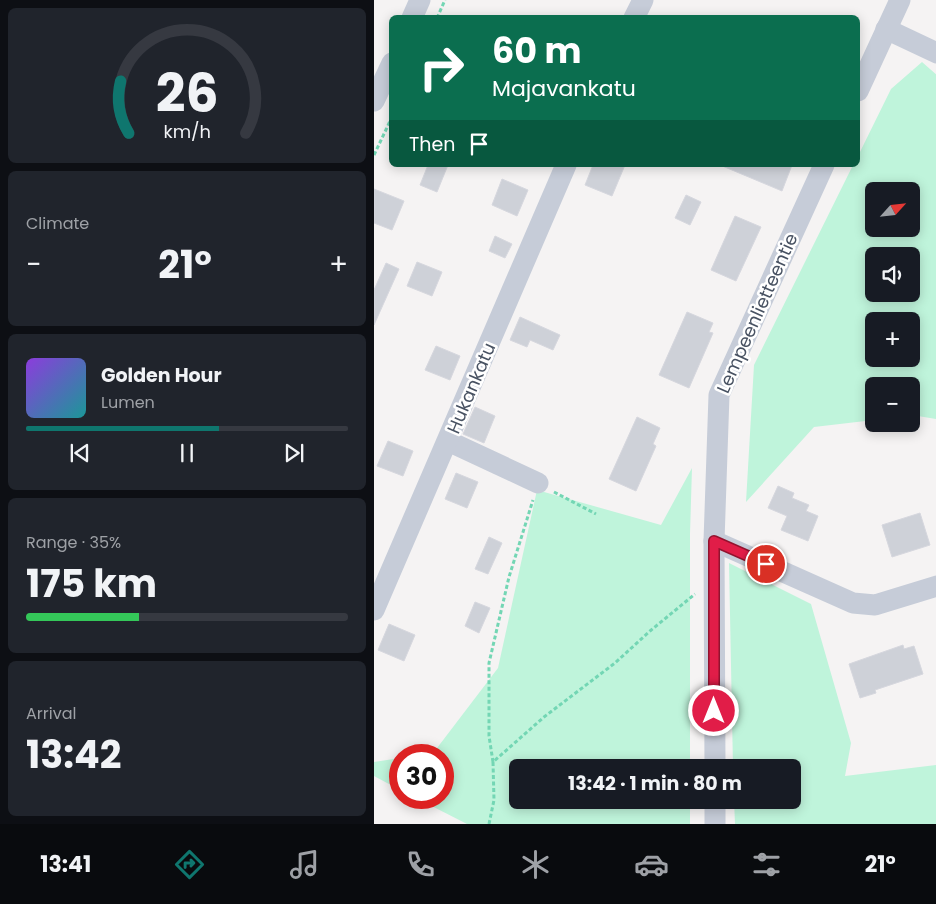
<!DOCTYPE html>
<html lang="en">
<head>
<meta charset="utf-8">
<style>
	:root { --surface:#171b24; --page:#20242c; --text:#f1f3f6; --muted:#9ea1a6; --line:#363941; --accent:#0f766e }
	body { margin:0; font-family:Poppins,sans-serif; background:var(--page); color:var(--text); height:100vh; display:flex; flex-direction:column; font-size:19px; white-space:nowrap }
	* { box-sizing:border-box; margin:0 }
	p { font-size:16px; color:var(--muted) }
	.icon { flex:none; width:28px; height:28px; fill:none; stroke:currentColor; stroke-width:2; stroke-linecap:round; stroke-linejoin:round }
	.map { position:relative; flex:1; overflow:hidden }
	.drawer { display:flex; flex-direction:column; gap:8px; padding:8px; background:#0d0f14; width:374px }
	.drawer>* { flex:none }
	.hud { position:absolute; left:15px; top:15px; width:471px; height:152px; border-radius:8px; box-shadow:0 2px 12px #0003; background:#0b6e4f; color:#fff; overflow:hidden }
	.needle { width:32px; rotate:63deg }
	.controls { position:absolute; left:491px; top:182px; display:grid; gap:10px }
	.controls a { display:grid; place-items:center; width:55px; height:55px; border-radius:8px; background:var(--surface); box-shadow:0 2px 12px #0003; font-size:25px }
	.speed { position:absolute; left:15px; top:744px; display:flex; gap:10px; font-size:25px; font-weight:700; text-align:center }
	.speed>* { display:grid; place-content:center; width:65px; height:65px; border-radius:50%; background:var(--surface); box-shadow:0 2px 12px #0003; line-height:1 }
	.speed .limit { border:8px solid #d22; background:#fff; color:#111 }
	.pin { position:absolute; display:grid; place-items:center; width:42px; height:42px; color:#fff; margin:-21px; border:2px solid #fff; border-radius:50%; box-shadow:0 1px 5px #0007 }
	.me { position:absolute; width:55px; margin:-28px; rotate:0deg; stroke-linejoin:round; filter:drop-shadow(0 0 4px #0008) }
	.turn { display:flex; align-items:center; gap:18px; height:105px; padding:0 20px; font-size:22px }
	.turn .icon { width:65px; height:65px; stroke-width:2.5 }
	.turn b { display:block; font-size:35px; line-height:42px }
	.then { display:flex; align-items:center; height:48px; padding:0 20px; background:#0003; gap:10px; font-size:19px }
	.big { font-size:38px; font-weight:700; line-height:1.1 }
	.drawer .tile { flex:1; display:flex; flex-direction:column; justify-content:center; gap:8px; min-width:0; padding:0 18px; border-radius:8px; background:var(--page) }
	.drawer .dial { align-items:center; gap:0 }
	.dial svg { height:130px; overflow:visible; fill:none; stroke:var(--line); stroke-width:7; stroke-linecap:round; text-anchor:middle }
	.dial text { fill:var(--text); stroke:none }
	.song { display:flex; align-items:center; gap:15px }
	.cover { width:60px; height:60px; border-radius:8px; background:linear-gradient(135deg,hsl(270 70% 55%),hsl(180 70% 35%)) }
	.played { height:5px; border-radius:2px; background:linear-gradient(90deg,var(--accent) 60%,var(--line) 60%) }
	.keys { display:flex; justify-content:space-around; direction:ltr }
	.heat { display:flex; justify-content:space-between; align-items:center; font-size:28px; direction:ltr }
	.charge { height:8px; border-radius:4px; background:linear-gradient(90deg,#34c759 35%,var(--line) 0) }
	.trip { position:absolute; left:135px; top:759px; width:292px; height:50px; border-radius:8px; background:var(--surface); box-shadow:0 2px 12px #0003; font-weight:700; line-height:50px; text-align:center }
	.menu { display:flex; height:80px; justify-content:space-around; align-items:center; background:#090b0e; color:var(--muted) }
	.menu .icon { width:35px; height:35px }
	.menu .selected { color:var(--accent) }
	.menu b { font-size:22px; color:var(--text) }
	main { display:flex; flex:1; min-height:0 }
	.map>svg:first-child { display:block }
	.green { fill:#bff4db; fill-rule:evenodd }
	.building { fill:#ced1d8; stroke:#d6d7de }
	.lines { fill:none; stroke-linecap:round; stroke-linejoin:round }
	.path { stroke:#73d6b4; stroke-width:3; stroke-dasharray:4 2.5; stroke-linecap:butt }
	.minor { stroke:#c6ccd8; stroke-width:21 }
	.route-casing { stroke:#92132f; stroke-width:12 }
	.route { stroke:#e11d48; stroke-width:9 }
	.labels { text-anchor:middle; dominant-baseline:central; stroke-width:5; stroke-linejoin:round; paint-order:stroke }
	.street-label { font-size:18px; fill:#485262; stroke:#fff }
</style>
</head>
<body>
<main>
<section class="drawer">
<div class="tile dial"><svg viewBox="0 0 100 80">
<path d="M14 69A42 42 0 1 1 86 69"/>
<path d="M14 69A42 42 0 0 1 9 37" stroke="#0f766e"/>
<text x="50" y="56" font-size="32" font-weight="700">26</text>
<text x="50" y="72" font-size="11">km/h</text>
</svg></div>
<div class="tile"><p>Climate</p>
<div class="heat"><a>−</a><b class="big">21°</b><a>+</a></div>
</div>
<div class="tile">
<div class="song"><i class="cover"></i><div><b>Golden Hour</b><p>Lumen</p></div></div>
<div class="played"></div>
<div class="keys"><svg class="icon" aria-label="previous" viewBox="0 0 24 24"><path d="M18 5L8 12l10 7zM5 5v14"/></svg><svg class="icon" aria-label="pause" viewBox="0 0 24 24"><path d="M8 5v14M16 5v14"/></svg><svg class="icon" aria-label="next" viewBox="0 0 24 24"><path d="M6 5l10 7-10 7zM19 5v14"/></svg></div>
</div>
<div class="tile"><p>Range · 35%</p><b class="big">175 km</b><div class="charge"></div></div>
<div class="tile"><p>Arrival</p><b class="big">13:42</b></div>
</section>
<div class="map">
<svg width="563" height="824" viewBox="0 0 563 824">
	<rect width="100%" height="100%" fill="#f5f3f3"/>
	<g class="green">
		<path d="M548 62 563 75 562 419 538 415V386H500V420L440 427 372 502 380 365 479 165H484V156L517 89ZM500 191H538V229H500ZM500 256H538V294H500ZM500 321H538V359H500Z"/>
		<polygon points="318,468 316,534 316,767 144,768 144,800 316,800 316,824 93,824 42,798 69,798 69,755 41,755 60,752 124,668 163,490 287,525"/>
		<polygon points="355,563 437,604 477,743 471,776 562,765 562,824 361,824 360,800 419,800 419,768 359,767"/>
		<polygon points="26,758 26,790 0,776 0,762"/>
	</g>
	<g class="building">
		<polygon points="54,165 74,165 63,192 46,185"/>
		<polygon points="219,165 251,165 238,196 211,185"/>
		<polygon points="346,165 418,165 408,191"/>
		<polygon points="128,179 154,190 143,216 118,205"/>
		<polygon points="0,189 30,201 18,230 0,223"/>
		<polygon points="312,195 327,202 316,225 301,218"/>
		<polygon points="361,216 387,227 362,281 337,270"/>
		<polygon points="121,236 138,244 131,258 115,251"/>
		<polygon points="43,262 68,272 58,296 33,286"/>
		<polygon points="12,263 25,269 0,325 0,290"/>
		<polygon points="313,312 339,323 335,332 339,333 315,388 285,375"/>
		<polygon points="146,317 186,335 179,350 156,340 153,347 136,340"/>
		<polygon points="62,346 86,356 76,380 51,370"/>
		<polygon points="101,407 121,416 110,443 89,434"/>
		<polygon points="263,417 286,428 279,444 282,446 262,491 235,479"/>
		<polygon points="14,441 39,451 29,476 3,466"/>
		<polygon points="82,473 104,482 93,508 71,499"/>
		<polygon points="404,486 420,493 418,498 435,505 432,511 444,516 434,541 407,530 413,516 394,508"/>
		<polygon points="546,513 556,545 518,557 508,525"/>
		<polygon points="115,537 128,543 114,574 101,569"/>
		<polygon points="101,602 116,608 105,633 91,626"/>
		<polygon points="15,624 41,635 30,661 4,650"/>
		<polygon points="529,645 530,649 540,646 549,674 501,690 502,693 486,698 475,664"/>
	</g>
	<g class="lines">
		<g class="path">
			<polyline points="63,18 71,0"/>
			<polyline points="0,155 18,117"/>
			<polyline points="180,492 222,514"/>
			<polyline points="119,762 115,736 115,663 135,577 159,500"/>
			<polyline points="115,824 120,800 119,762 170,717 241,663 276,631 321,594"/>
		</g>
		<g class="minor">
			<polyline points="38,18 46,0"/>
			<polyline points="260,18 269,0"/>
			<polyline points="512,29 563,53"/>
			<polyline points="484,91 526,0"/>
			<polyline points="0,101 18,63"/>
			<polyline points="74,441 164,483"/>
			<polyline points="340,541 479,603 501,605 563,586"/>
			<polyline points="0,610 192,165"/>
			<polyline points="341,768 340,541 345,395 450,165"/>
			<polyline points="341,800 341,824"/>
		</g>
	</g>
	<g class="lines">
		<defs>
			<polyline id="route" points="340,711 340,541 392,564"/>
		</defs>
		<use href="#route" class="route-casing"/>
		<use href="#route" class="route"/>
	</g>
	<g class="labels">
		<g class="street-label">
			<text transform="translate(383 313) rotate(-66)">Lempeenlietteentie</text>
			<text transform="translate(97 388) rotate(-67)">Hukankatu</text>
		</g>
	</g>
</svg>
<div class="controls">
<a><svg class="needle" viewBox="-14 -14 28 28"><path d="M0-13l5 13h-10z" fill="#e53935"/><path d="M0 13l5-13h-10z" fill="#9ea1a6"/></svg></a>
<a><svg class="icon" aria-label="sound" viewBox="0 0 24 24"><path d="M4 9h4l5-4v14l-5-4H4zM17 9q2 3 0 6"/></svg></a>
<a>+</a>
<a>−</a>
</div>
<div class="speed"><div class="limit">30</div></div>
<div class="pin" style="left:392px;top:564px;background:#d93025"><svg class="icon" aria-label="arrive" viewBox="0 0 24 24"><path d="M6 21V4h12l-3 4 3 4H6"/></svg></div>
<svg class="me" style="left:340px;top:711px" viewBox="-20 -20 40 40"><circle r="17" fill="#e11d48" stroke="#fff" stroke-width="3"/><path d="M0-11L8 9 0 5-8 9z" fill="#fff"/></svg>
<div class="trip">13:42 · 1 min · 80 m</div>
<div class="hud">
<div class="turn"><svg class="icon" aria-label="right" viewBox="0 0 24 24"><path d="M7 20v-9h11M14 6l5 5-5 5"/></svg><div><b>60 m</b>Majavankatu</div></div>
<div class="then">Then<svg class="icon" aria-label="arrive" viewBox="0 0 24 24"><path d="M6 21V4h12l-3 4 3 4H6"/></svg></div>
</div>
</div>
</main>
<nav class="menu">
<b>13:41</b>
<svg class="icon selected" aria-label="directions" viewBox="0 0 24 24"><path d="M12 3l9 9-9 9-9-9zM9 14v-3h6M13 9l2 2-2 2"/></svg>
<svg class="icon" aria-label="music" viewBox="0 0 24 24"><path d="M9 18V5l10-2v13"/><circle cx="6" cy="18" r="3"/><circle cx="16" cy="16" r="3"/></svg>
<svg class="icon" aria-label="phone" viewBox="0 0 24 24"><path d="M5 4h4l2 5-3 2q2 4 5 5l2-3 5 2v4C11 20 4 13 5 4z"/></svg>
<svg class="icon" aria-label="climate" viewBox="0 0 24 24"><path d="M12 3v18M4 7l16 10M4 17L20 7"/></svg>
<svg class="icon" aria-label="car" viewBox="0 0 24 24"><path d="M5 17H2v-5l4-1 3-4h7l3 4 3 1v5h-3M9 17h6M6 11h13"/><circle cx="7" cy="17" r="2"/><circle cx="17" cy="17" r="2"/></svg>
<svg class="icon" aria-label="filters" viewBox="0 0 24 24"><path d="M4 7h16M4 17h16"/><circle cx="9" cy="7" r="2"/><circle cx="15" cy="17" r="2"/></svg>
<b>21°</b>
</nav>
</body>
</html>
